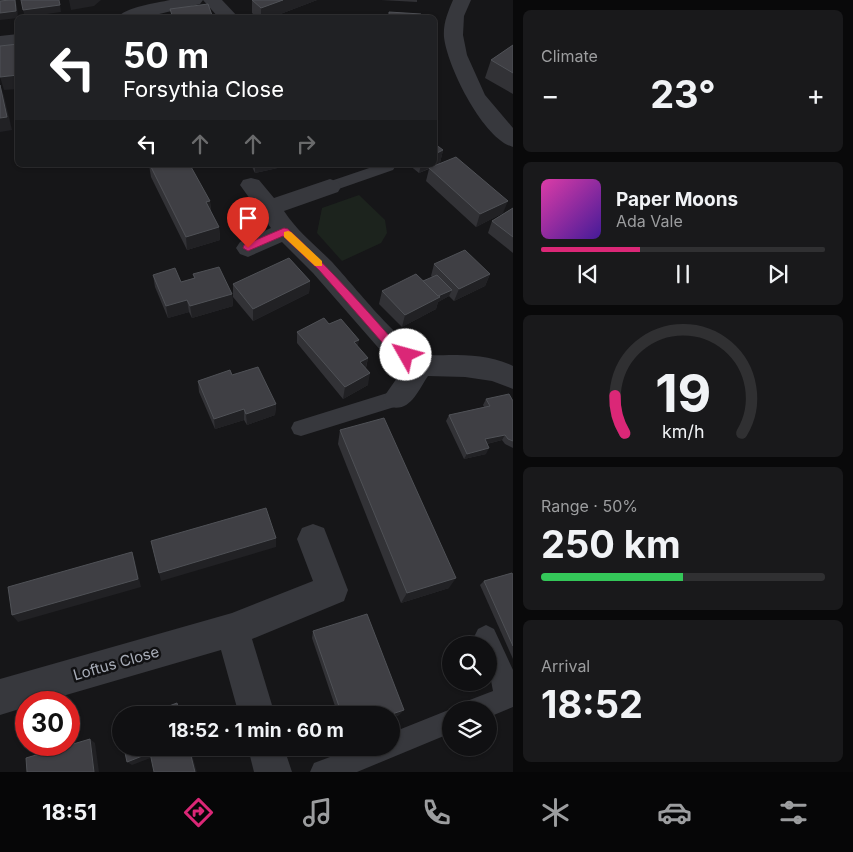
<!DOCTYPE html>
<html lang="en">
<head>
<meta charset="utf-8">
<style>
	:root { --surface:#101012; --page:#19191b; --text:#f1f3f6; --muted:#9c9d9f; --line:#303032; --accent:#db2777 }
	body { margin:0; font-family:Inter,sans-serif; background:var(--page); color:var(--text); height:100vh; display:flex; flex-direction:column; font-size:19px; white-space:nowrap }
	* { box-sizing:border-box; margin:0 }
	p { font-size:16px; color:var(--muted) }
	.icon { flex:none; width:28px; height:28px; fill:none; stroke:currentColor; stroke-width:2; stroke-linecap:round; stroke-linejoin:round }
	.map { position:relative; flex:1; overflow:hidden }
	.side { display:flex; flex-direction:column; gap:10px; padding:10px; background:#09090a; width:340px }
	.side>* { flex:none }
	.banner { position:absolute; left:15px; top:15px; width:422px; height:152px; border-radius:8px; box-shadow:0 1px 4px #0004,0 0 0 1px var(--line); background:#202124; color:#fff; overflow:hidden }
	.fabs { position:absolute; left:442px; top:636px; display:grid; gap:10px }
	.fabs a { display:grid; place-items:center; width:55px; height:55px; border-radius:50%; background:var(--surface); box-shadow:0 1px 4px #0004,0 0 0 1px var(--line); font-size:25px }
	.speed { position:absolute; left:15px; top:691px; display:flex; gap:10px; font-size:25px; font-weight:700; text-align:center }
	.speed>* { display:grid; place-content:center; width:65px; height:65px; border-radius:50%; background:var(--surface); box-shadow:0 1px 4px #0004,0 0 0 1px var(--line); line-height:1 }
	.speed .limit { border:8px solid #d22; background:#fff; color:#111 }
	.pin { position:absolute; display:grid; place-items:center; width:42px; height:42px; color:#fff; margin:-51px -21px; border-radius:50% 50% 50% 0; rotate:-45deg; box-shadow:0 0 5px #0007 }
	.pin .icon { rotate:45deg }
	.me { position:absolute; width:55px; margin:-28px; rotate:308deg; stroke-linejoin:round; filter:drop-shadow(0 0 4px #0008) }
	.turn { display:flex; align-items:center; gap:18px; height:105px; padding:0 25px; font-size:22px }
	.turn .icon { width:65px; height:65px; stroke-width:2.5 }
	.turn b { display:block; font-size:35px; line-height:42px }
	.lanes { display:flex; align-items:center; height:48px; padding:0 25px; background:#0003; justify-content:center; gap:25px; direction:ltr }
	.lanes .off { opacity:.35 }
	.big { font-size:38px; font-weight:700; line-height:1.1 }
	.side .tile { flex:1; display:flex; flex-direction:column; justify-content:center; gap:8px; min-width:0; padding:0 18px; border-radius:8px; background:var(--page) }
	.side .dial { align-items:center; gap:0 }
	.dial svg { height:130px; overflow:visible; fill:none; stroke:var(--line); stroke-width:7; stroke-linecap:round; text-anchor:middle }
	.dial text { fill:var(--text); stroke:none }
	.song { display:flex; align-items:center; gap:15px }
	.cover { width:60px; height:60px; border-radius:8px; background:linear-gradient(135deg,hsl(320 70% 55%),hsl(260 70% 35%)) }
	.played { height:5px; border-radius:2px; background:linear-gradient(90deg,var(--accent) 35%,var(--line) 35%) }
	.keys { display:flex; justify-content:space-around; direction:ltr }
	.heat { display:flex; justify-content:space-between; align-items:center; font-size:28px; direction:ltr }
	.charge { height:8px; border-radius:4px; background:linear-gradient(90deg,#34c759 50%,var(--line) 0) }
	.trip { position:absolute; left:112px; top:706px; width:288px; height:50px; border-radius:25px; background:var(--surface); box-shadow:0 1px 4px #0004,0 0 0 1px var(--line); font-weight:700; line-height:50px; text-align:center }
	.menu { display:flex; height:80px; justify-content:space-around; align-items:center; background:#060607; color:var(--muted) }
	.menu .icon { width:35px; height:35px }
	.menu .selected { color:var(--accent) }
	.menu b { font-size:22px; color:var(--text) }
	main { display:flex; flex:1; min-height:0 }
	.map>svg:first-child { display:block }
	.green { fill:#1c231d }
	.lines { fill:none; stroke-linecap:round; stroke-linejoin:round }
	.service { fill:#37383d; fill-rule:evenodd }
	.minor { fill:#37383d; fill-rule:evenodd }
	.wall { fill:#323236 }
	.shaded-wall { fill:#212124 }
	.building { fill:#3f3f44; stroke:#4f5156 }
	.route { fill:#db2777; stroke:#8e194d }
	.slow { fill:#f59e0b }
	.labels { text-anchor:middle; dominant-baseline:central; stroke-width:5; stroke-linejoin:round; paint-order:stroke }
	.near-street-label { font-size:15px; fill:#a8adb8; stroke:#111113 }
</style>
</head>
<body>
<main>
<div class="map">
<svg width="513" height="772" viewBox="0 0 513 772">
	<rect width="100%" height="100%" fill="#161618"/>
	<polygon class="green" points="359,195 385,220 387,233 381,243 342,261 317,233 322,208"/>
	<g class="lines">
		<g class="service">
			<polygon points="378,165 394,165 395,167 393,170 330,192 325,191 322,187 325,183"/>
			<polygon points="397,390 404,392 406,398 404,404 301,436 294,434 291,428 294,422"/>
			<polygon points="486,625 494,629 513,670 513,707 489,717 489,710 464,710 467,701 493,691 489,670 489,645 478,645 474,637 478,629"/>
			<polygon points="451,709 454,710 451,710 451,733 357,772 310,772 314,763 354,748 391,748 391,733"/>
		</g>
		<g class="minor">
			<path d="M170 0H203L200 4 143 18H117C125 7 157 3 170 0Z"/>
			<polygon points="203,0 222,0 239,18 219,18"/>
			<path d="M453 0H471L464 16 463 35 467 55 485 95 513 128V147C483 139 447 66 444 37 443 23 448 12 453 0Z"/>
			<polygon points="18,34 18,45 0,48 0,36"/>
			<path d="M251 178 259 180 274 198 330 179 338 182 341 187 338 192 284 211C297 231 315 245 331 261 351 282 402 348 426 354 433 356 442 355 449 355 471 355 493 356 513 366V389L492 381 465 377 428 376C417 392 410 414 387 406L383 398 404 368 382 352 313 273 282 242 248 257 240 254 236 248 240 242 271 228 240 185 243 180Z"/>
			<polygon points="313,524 324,528 348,590 344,601 252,639 275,715 239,715 221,650 42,702 26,702 26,707 0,715 0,679 232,613 313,581 297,539 302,528"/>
			<polygon points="248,748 284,748 292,772 254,772"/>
		</g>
	</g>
	<g class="wall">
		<polygon points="252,0 317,0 270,18 257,18 252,13"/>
		<polygon points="381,0 417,0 417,2"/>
		<polygon points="513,45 513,94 485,78 491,60"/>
		<polygon points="443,150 440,163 503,213 476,227 426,181 429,169 419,173 409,165 435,165"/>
		<polygon points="149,165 210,201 211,212 219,227 220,240 187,250 151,177"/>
		<polygon points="251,165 291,165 255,173"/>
		<polygon points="513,208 513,253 488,233 492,221"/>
		<polygon points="434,264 490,274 485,286 454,301 449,296 438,302 436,309 402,327 379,304 382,291 423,281 432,277 431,276"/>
		<polygon points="193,274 232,294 233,306 192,318 189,312 168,318 155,287 153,275 181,282 194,278"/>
		<polygon points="310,281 309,293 253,321 233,297 233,284"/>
		<polygon points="329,324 358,347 368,358 366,368 368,385 343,399 297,343 297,332"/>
		<polygon points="232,375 276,404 275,415 247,425 244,420 215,429 199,392 198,381"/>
		<polygon points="486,399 513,401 513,448 505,444 502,440 487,444 486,454 464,459 446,421 449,415 484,407 483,405"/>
		<polygon points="340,430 449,588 401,603 338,444"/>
		<polygon points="513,575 513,659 480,585 484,581"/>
		<polygon points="313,631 399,715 391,718 391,715 338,715 312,638"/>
	</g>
	<g class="shaded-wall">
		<polygon points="15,0 17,6 18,18 0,20 0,13"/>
		<polygon points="69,0 101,0 94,6 71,10"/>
		<polygon points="283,0 317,0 270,18 261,18 261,8"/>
		<polygon points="60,5 61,12 25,17 23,10"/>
		<polygon points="18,75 18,89 4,90 0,77"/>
		<polygon points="0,85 4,96 12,130 0,132"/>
		<polygon points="443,150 440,163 419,173 421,165 435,165 435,154"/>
		<polygon points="255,165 291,165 255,173"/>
		<polygon points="210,201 211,214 206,202"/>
		<polygon points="508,201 503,213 476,227 480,214"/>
		<polygon points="219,227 220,240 187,250 186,237"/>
		<polygon points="490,274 485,286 454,301 459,289"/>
		<polygon points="310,281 309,293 253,321 253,309"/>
		<polygon points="452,290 449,296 438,302 436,309 402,327 405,315 433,299"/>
		<polygon points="232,294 233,306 192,318 190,306"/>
		<polygon points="187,300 189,312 168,318 166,306"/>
		<polygon points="359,340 357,351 354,342"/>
		<polygon points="368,358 365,370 360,362"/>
		<polygon points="370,373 368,385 343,399 345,387"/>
		<polygon points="276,404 275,415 247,425 246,414"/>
		<polygon points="244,409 244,420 215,429 214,419"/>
		<polygon points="505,435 502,440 482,445 485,439"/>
		<polygon points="489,448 486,454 464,459 467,454"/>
		<polygon points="276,538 276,547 161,581 159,573"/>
		<polygon points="132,552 135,561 141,587 18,622 12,615"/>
		<polygon points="456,578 449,588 401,603 407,593"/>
		<polygon points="404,710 399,715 391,718 391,715 389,715"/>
		<polygon points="90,739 95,743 99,772 94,772"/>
		<polygon points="189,748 190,748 197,772 195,772"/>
		<polygon points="150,753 153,757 132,765 127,762"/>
	</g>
	<g class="building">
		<polygon points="10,0 15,0 16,11 0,13 0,1"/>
		<polygon points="21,0 59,0 60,5 23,10"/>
		<polygon points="252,0 283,0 261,8"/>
		<polygon points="208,4 213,18 173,18 170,9"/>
		<polygon points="389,12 421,14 421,18 389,18"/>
		<polygon points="18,44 18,75 0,77 0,46"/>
		<polygon points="513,45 513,73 491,60"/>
		<polygon points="0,85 7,117 0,118"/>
		<polygon points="435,144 443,150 435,154"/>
		<polygon points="456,157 508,201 480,214 429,168"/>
		<polygon points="150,165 190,165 210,201 206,202 219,227 186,237"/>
		<polygon points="513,208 513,237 492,221"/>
		<polygon points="465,250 490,274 459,289 434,264"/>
		<polygon points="289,258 310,281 253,309 233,284"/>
		<polygon points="219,267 232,294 190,306 187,300 166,306 153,275 175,268 181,282 195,278 193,274"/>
		<polygon points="416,274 440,297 405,315 382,291"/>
		<polygon points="437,275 452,290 438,296 423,281"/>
		<polygon points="324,318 329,324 341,319 359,340 354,342 368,358 360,362 370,373 345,387 297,332"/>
		<polygon points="258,367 276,404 246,414 244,409 214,419 198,381 230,370 232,375"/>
		<polygon points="509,394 513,401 513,441 508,439 505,435 485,439 489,448 467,454 449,415 490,406 486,399"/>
		<polygon points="384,418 456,578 407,593 340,430"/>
		<polygon points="266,508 276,538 159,573 151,541"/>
		<polygon points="132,552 138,579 12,615 8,587"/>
		<polygon points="512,573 513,575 513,646 484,581"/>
		<polygon points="367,614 404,710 389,715 342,715 313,631"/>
		<polygon points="177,703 180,715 145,715"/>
		<polygon points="119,724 121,724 121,734"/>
		<polygon points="90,739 94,772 27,772 26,758"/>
		<polygon points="124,748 189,748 195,772 154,772 150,753 127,762"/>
	</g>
	<path class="route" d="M284 228 288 229C324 263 358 300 391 338 397 344 407 347 411 355L410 358H402L387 348 319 270 283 236 248 251 243 248 244 245Z"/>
	<polygon class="slow" points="288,231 291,232 322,261 322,266 315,266 284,237 284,232"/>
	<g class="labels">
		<g class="near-street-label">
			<text transform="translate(116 663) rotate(-16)">Loftus Close</text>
		</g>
	</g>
</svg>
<div class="fabs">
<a><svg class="icon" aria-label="search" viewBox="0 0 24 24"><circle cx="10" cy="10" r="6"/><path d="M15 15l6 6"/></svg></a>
<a><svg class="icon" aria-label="layers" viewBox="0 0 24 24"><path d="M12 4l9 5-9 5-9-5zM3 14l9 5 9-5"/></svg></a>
</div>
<div class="speed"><div class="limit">30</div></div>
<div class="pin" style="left:248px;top:248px;background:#d93025"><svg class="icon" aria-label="arrive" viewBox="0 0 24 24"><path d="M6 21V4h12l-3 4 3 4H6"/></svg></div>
<svg class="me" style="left:406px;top:355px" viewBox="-20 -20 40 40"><circle r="19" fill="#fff"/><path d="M0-13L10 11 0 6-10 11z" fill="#db2777"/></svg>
<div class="trip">18:52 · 1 min · 60 m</div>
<div class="banner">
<div class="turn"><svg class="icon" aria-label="left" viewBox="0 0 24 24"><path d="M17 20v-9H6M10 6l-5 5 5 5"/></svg><div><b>50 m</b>Forsythia Close</div></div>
<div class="lanes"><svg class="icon" aria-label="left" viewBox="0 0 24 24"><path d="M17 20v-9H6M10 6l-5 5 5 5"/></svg><svg class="icon off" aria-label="ahead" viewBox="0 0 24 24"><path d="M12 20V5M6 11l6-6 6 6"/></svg><svg class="icon off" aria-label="ahead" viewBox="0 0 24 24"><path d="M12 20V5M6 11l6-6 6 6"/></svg><svg class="icon off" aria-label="right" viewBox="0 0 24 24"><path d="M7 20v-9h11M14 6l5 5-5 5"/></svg></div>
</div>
</div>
<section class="side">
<div class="tile"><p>Climate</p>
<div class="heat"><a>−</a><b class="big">23°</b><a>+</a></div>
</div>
<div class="tile">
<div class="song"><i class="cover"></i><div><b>Paper Moons</b><p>Ada Vale</p></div></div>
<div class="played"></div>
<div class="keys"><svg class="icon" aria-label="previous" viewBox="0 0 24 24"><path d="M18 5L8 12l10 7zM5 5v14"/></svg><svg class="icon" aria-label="pause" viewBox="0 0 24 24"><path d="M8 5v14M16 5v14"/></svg><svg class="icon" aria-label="next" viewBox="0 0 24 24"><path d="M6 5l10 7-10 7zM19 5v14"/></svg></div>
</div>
<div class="tile dial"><svg viewBox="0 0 100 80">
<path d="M14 69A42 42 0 1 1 86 69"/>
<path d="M14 69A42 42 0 0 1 8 46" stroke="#db2777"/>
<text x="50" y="56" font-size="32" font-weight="700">19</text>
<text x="50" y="72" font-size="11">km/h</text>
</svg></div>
<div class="tile"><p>Range · 50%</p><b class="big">250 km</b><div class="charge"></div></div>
<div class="tile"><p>Arrival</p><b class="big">18:52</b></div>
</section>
</main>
<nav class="menu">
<b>18:51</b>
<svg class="icon selected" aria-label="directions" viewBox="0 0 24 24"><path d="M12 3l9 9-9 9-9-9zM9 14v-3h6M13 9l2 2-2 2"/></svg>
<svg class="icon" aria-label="music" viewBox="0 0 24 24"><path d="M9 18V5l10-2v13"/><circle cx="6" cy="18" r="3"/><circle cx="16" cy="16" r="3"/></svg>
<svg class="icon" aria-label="phone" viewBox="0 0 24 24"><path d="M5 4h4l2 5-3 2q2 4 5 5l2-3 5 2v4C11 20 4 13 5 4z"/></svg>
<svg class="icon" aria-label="climate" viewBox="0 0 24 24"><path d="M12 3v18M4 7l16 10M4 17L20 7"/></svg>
<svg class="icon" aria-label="car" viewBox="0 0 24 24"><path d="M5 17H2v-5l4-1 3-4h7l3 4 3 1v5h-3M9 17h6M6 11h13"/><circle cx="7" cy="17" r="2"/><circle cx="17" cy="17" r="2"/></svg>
<svg class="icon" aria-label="filters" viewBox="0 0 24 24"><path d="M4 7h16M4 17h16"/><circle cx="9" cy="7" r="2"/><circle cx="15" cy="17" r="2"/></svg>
</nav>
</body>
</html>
